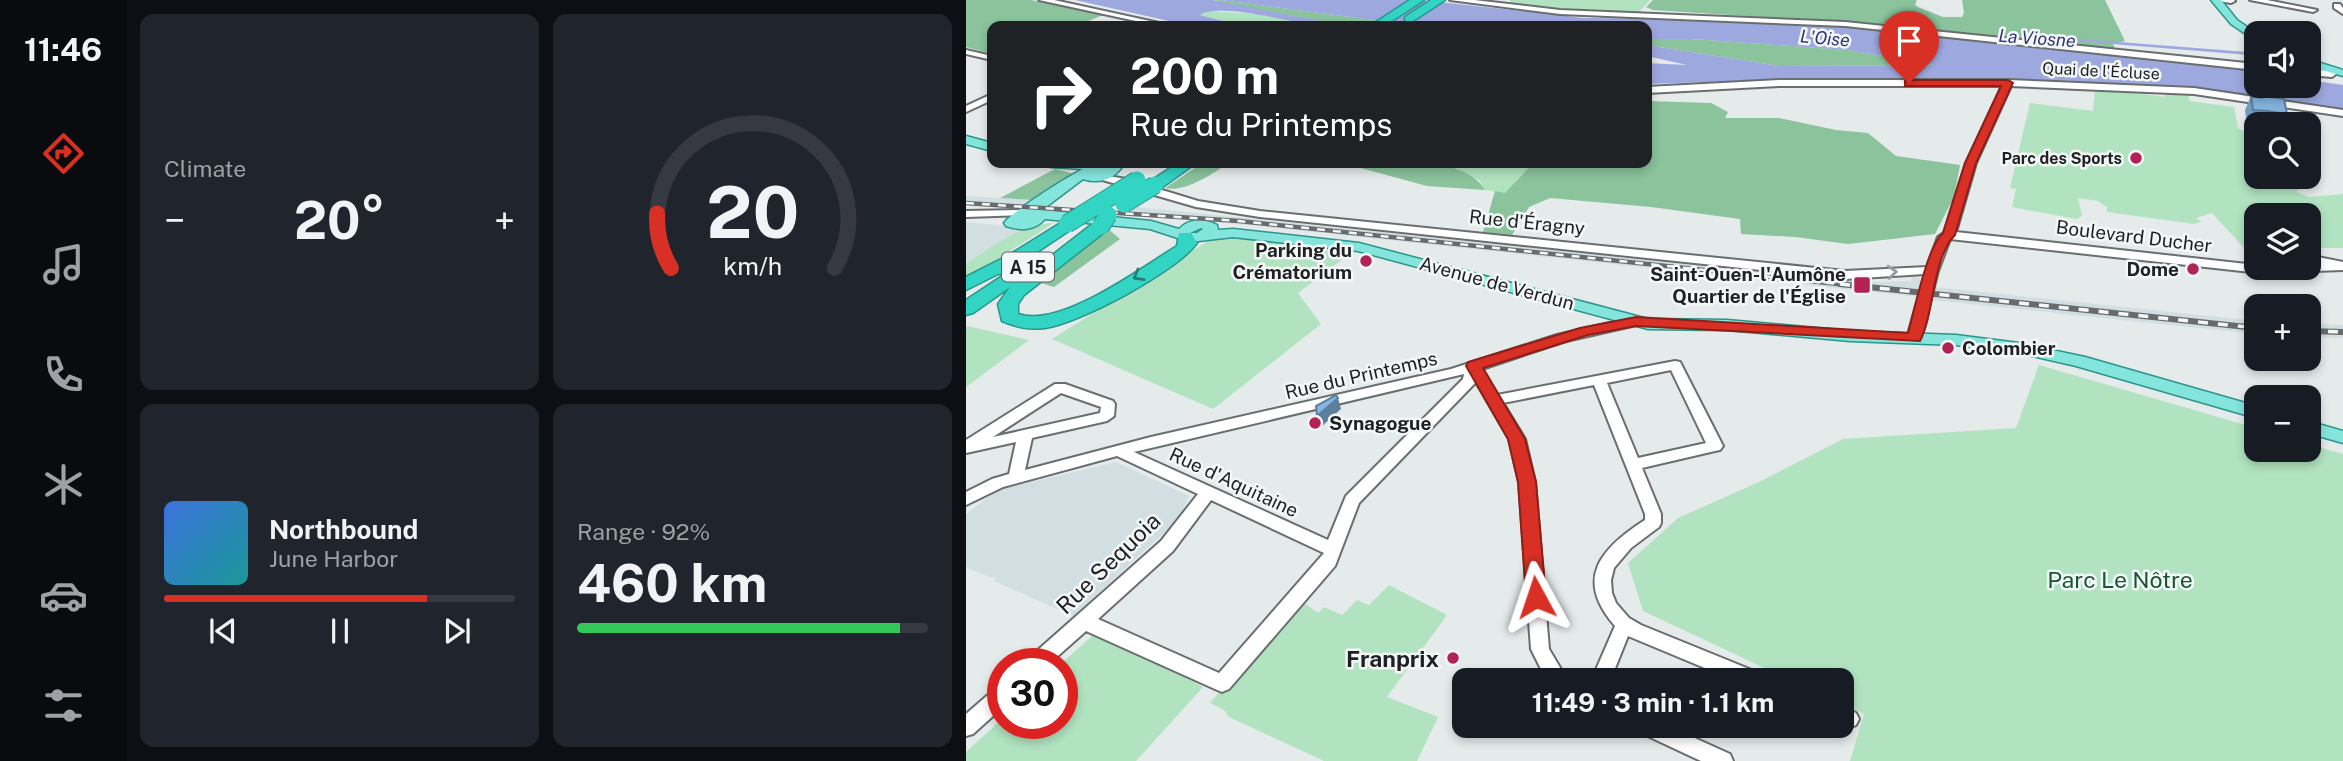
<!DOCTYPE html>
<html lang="en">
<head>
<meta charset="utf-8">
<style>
	:root { --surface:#171b24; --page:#20242c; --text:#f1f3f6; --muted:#9ea1a6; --line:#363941; --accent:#d93025 }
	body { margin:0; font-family:"Public Sans",sans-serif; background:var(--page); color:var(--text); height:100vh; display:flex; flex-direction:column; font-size:26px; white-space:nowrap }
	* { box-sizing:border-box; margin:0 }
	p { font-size:23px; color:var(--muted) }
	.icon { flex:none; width:38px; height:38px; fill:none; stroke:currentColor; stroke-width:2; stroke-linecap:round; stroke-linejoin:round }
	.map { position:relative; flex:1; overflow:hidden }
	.panel { display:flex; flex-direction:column; gap:14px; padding:14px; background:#0d0f14; width:840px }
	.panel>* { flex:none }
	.guide { position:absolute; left:21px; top:21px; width:665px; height:147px; border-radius:14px; box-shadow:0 4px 10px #0003; background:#202124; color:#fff; overflow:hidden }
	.buttons { position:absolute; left:1278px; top:21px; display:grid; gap:14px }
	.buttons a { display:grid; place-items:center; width:77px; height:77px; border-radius:14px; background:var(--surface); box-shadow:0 4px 10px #0003; font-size:35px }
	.speed { position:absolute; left:21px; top:648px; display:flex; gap:14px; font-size:35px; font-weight:700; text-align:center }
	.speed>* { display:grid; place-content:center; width:91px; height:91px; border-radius:50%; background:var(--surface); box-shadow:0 4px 10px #0003; line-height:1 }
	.speed .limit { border:10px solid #d22; background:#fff; color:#111 }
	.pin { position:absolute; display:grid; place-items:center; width:60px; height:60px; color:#fff; margin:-72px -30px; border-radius:50% 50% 50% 0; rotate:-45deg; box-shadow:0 0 7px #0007 }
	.pin .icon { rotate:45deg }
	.me { position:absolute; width:77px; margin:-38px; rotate:355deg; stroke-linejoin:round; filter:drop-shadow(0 0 5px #0008) }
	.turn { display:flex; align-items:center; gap:24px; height:147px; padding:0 28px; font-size:32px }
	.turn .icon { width:91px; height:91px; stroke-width:2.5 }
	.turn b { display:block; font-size:49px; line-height:60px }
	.big { font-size:52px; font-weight:700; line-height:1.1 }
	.panel .widget { flex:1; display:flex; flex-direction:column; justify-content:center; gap:10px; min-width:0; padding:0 24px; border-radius:14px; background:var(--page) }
	.panel .dial { align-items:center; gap:0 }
	.dial svg { height:182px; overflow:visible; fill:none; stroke:var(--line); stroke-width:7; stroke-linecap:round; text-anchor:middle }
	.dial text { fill:var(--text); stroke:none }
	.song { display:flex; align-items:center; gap:21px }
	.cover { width:84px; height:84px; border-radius:10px; background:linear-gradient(135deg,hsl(220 70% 55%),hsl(180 70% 35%)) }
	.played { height:7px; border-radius:4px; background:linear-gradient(90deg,var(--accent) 75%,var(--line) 75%) }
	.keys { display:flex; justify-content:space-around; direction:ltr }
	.heat { display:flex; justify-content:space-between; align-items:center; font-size:38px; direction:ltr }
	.charge { height:10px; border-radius:5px; background:linear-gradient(90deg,#34c759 92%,var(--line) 0) }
	.panel .tiles { flex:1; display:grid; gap:14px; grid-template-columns:repeat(2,1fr) }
	.trip { position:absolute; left:486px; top:668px; width:402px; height:70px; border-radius:14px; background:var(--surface); box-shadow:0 4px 10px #0003; font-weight:700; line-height:70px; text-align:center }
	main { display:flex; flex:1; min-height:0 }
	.menu { display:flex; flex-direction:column; width:126px; justify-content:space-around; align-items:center; background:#090b0e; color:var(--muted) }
	.menu .icon { width:49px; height:49px }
	.menu .active { color:var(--accent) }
	.menu b { font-size:32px; color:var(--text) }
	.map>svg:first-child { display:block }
	.built { fill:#d1dee2 }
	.green { fill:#b1e3c0 }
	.forest { fill:#8ac39c }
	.water { fill:#9da8df }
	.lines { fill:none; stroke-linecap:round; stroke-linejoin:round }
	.minor-casing { stroke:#6a6e6f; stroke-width:4 }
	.major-casing { stroke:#2b958b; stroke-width:3 }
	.highway-casing { stroke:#2b958b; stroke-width:3 }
	.minor { fill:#fff; fill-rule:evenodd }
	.major { fill:#84e5dc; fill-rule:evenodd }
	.highway { fill:#32d4c4; fill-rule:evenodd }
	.rail-far1-casing { stroke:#686b6c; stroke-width:4.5 }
	.rail-casing { stroke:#686b6c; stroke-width:6 }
	.rail-far1 { stroke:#f3f7f8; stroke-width:2.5; stroke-dasharray:8; stroke-linecap:butt }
	.rail { stroke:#f3f7f8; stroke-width:3.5; stroke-dasharray:10; stroke-linecap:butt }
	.highway-bridge-casing { stroke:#2b958b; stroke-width:19; stroke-linecap:butt }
	.highway-bridge { stroke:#32d4c4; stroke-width:17 }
	.wall { fill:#729dc2 }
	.shaded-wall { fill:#5d7f9e }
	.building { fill:#85b6e1; stroke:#5d7f9e; stroke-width:2 }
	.oneway { stroke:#9a9b9b }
	.oneway2 { stroke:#287a72 }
	.route { fill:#d93025; stroke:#8d1f18; stroke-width:2 }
	.poi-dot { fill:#b22253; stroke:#f3f7f8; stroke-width:2.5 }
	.labels { text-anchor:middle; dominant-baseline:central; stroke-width:5; stroke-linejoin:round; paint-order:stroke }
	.far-street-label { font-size:16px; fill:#1f2021; stroke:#f3f7f8 }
	.far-poi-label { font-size:16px; font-weight:bold; fill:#1f2021; stroke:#f3f7f8; text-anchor:end }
	.far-water-label { font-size:18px; font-style:italic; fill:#303577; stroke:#f3f7f8 }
	.shield { fill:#f3f7f8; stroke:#5f6062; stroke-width:2 }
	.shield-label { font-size:18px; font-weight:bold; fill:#1f2021 }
	.street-label { font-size:19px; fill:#1f2021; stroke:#f3f7f8 }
	.poi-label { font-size:19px; font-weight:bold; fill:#1f2021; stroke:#f3f7f8; text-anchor:end }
	.near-street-label { font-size:23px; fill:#1f2021; stroke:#f3f7f8 }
	.near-park-label { font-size:23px; fill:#165733; stroke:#f3f7f8 }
	.near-poi-label { font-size:23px; font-weight:bold; fill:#1f2021; stroke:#f3f7f8; text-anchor:end }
</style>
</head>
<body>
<main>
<nav class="menu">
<b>11:46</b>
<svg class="icon active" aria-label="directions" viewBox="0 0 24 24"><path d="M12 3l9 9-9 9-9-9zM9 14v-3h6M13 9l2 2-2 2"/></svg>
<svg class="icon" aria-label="music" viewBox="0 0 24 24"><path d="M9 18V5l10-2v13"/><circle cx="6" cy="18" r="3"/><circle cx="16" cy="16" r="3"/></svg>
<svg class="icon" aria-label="phone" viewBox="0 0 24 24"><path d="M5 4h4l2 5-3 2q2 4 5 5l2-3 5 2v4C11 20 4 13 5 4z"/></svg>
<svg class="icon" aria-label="climate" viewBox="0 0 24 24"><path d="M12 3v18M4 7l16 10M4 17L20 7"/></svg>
<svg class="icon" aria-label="car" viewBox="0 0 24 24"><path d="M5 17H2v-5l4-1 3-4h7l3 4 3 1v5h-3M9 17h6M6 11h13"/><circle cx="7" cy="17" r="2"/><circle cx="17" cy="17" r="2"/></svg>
<svg class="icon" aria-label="filters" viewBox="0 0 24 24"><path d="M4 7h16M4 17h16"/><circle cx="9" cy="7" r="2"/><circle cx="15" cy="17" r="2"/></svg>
</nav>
<section class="panel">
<div class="tiles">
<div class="widget"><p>Climate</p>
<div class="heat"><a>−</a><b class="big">20°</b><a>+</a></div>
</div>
<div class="widget dial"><svg viewBox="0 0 100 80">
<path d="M14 69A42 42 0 1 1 86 69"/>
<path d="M14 69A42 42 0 0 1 8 45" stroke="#d93025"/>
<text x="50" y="56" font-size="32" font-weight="700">20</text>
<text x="50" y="72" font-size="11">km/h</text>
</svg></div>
<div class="widget">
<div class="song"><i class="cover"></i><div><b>Northbound</b><p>June Harbor</p></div></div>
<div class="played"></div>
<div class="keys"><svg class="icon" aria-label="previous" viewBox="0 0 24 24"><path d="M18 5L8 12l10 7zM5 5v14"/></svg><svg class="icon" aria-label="pause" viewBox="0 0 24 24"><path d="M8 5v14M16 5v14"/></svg><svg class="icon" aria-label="next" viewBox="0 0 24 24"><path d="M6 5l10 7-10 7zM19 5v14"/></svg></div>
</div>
<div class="widget"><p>Range · 92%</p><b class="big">460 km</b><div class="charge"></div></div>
</div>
</section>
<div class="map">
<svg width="1377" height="761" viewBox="0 0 1377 761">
	<rect width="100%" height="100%" fill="#e5eaeb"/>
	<g class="built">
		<polygon points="0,196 34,198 69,200 57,209 0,206"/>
		<polygon points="171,207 909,282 945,281 946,277 954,278 957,288 954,297 283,225 159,215"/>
		<polygon points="0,222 41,226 71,224 0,269"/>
		<polygon points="969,287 1290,321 1290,334 967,300"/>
		<polygon points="1342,324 1377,325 1377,338 1342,337"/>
		<polygon points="150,462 223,496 213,519 107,616 28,581 30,578 28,577 25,578 0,567 0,514 32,490"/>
	</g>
	<g class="green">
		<polygon points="544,0 684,0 673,12 556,7 544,6"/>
		<polygon points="244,11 291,14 354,26 276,26 234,15"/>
		<polygon points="1135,88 1199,97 1200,93 1223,96 1223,101 1268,107 1272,128 1290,138 1290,177 1337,177 1339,184 1330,192 1343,197 1377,194 1377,248 1342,248 1342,215 1290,215 1290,249 1279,249 1246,213 1230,218 1235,222 1228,224 1141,212 1141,207 1132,201 1112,198 1116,216 1110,219 1046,207 1050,189 1044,188 1064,103 1127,111 1129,89"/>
		<polygon points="473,163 567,163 539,193 519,190 513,180"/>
		<path d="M88 223 3 277 0 279V264C27 246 55 224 88 223Z"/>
		<polygon points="250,236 387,251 332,293 355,324 247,409 86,339"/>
		<polygon points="0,327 1,326 63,340 0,387"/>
		<polygon points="1073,365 1290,428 1290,450 1342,450 1342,444 1377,454 1377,761 884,761 898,714 877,704 877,681 826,681 677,611 662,563 712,518 793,482 877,439 1050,428"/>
		<polygon points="423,585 481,615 421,697 472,717 451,761 358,761 263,717 258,710 244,703 333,599 352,613 358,607 376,615 391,600 403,605"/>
		<polygon points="134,629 237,687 170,761 0,761 0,752 37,718 37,723 96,723 96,663"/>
	</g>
	<g class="forest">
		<polygon points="0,0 65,0 137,15 110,26 26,26 26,54 0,47"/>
		<polygon points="255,0 454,26 381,26 244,1"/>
		<polygon points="687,0 951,0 949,5 952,7 977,17 996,17 998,13 996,0 1139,0 1159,41 1147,44 1150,51 900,24 687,10 680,7"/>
		<polygon points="681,39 726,39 882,50 968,65 813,66 681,45"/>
		<polygon points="681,101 745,103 762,112 759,118 813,118 870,130 902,133 930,156 994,165 988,197 969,234 882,244 829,237 775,234 774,219 685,207 584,198 563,207 546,235 517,232 529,191 539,193 567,163 681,163"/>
		<path d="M236 163H262C247 174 218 193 199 188Z"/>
		<path d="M376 163C414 163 497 152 519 190L461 186Z"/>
		<polygon points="89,169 109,174 69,200 34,198"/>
		<polygon points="140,227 154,239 88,287 68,281"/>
	</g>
	<g class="water">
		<path d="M109 0H246L381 26C372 26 362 27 353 26 328 23 254 2 234 15L276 26H236L203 21Z"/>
		<polygon points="255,0 455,0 618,18 753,19 857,25 1290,69 1290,86 1342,86 1342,80 1377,85 1377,110 1239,90 1076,81 776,81 681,84 681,63 721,65 681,56 681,45 813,66 968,65 882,50 726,39 681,39 681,26 454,26"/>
		<polygon points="870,19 1019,36 1102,38 1281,52 1283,55 1097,40 1023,38 899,24 856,22"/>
	</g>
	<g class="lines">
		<defs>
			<g id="minor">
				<polygon points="73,0 88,0 207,26 193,26"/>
				<polygon points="484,0 508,0 594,10 879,22 1290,64 1290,70 879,26 594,14"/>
				<polygon points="1247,0 1268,0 1269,1 1265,3"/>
				<polygon points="1284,0 1301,0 1351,10 1347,12"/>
				<polygon points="1368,4 1374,4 1377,8 1377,14 1368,8"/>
				<polygon points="0,50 26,56 26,60 0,54"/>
				<polygon points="1342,69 1366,71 1370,74 1366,77 1342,75"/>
				<polygon points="813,80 1042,80 1228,88 1377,110 1377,116 1228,94 1045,86 1010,163 990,232 1290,265 1290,268 1342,268 1342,265 1352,265 1342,263 1342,255 1377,262 1377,270 1294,273 984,239 972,271 955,338 948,342 941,338 959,274 879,279 294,217 230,207 126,177 131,174 160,179 232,201 294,211 879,271 961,267 972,237 978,233 1000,163 1036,86 813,86 681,93 681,87"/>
				<polygon points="26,94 26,100 0,112 0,106"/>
				<polygon points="56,210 60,211 60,215 0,217 0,211"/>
				<path d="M670 317 676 321 675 324 600 341 516 369 531 395 709 361 714 362 757 446 754 450 749 451 676 468 695 514V523L693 527 665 548 648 568 645 580 646 593 650 603 663 618 675 625 798 675 800 681H770L662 636 644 681H625L649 626C608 579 634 549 679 520V514L628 385 537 403 559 439 569 482 583 649 602 681H581L565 649 553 482 543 439 510 382 393 503 369 566 263 689 256 692 249 689 120 631 84 663H62L64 657 195 541 232 494 151 456 37 487 0 505V492L26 479 43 474 50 442 0 453V440L89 384H99L147 401 149 404 148 416 141 421 66 438 59 470 185 437 485 369 591 335ZM705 370 740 443 672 458 641 383ZM498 374 497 379 380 496 362 540 168 452ZM95 393 135 407 134 413 27 437ZM245 500 358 553 253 673 132 619 207 551Z"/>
				<polygon points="37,685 37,707 7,734 0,736 0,714 30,688"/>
				<polygon points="877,707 890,713 893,719 890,725 883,728 877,726"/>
				<polygon points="670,726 702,726 764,754 767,761 735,761 673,732"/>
			</g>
			<g id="major">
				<polygon points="1245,0 1255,0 1271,20 1290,33 1290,41 1265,24"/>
				<polygon points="1342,59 1377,70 1377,76 1342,66"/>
				<polygon points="0,136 26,143 26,151 0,144"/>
				<path d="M83 163H149L156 167C147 180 132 184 117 179L76 210 185 221 213 229C224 218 238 218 251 225L252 230 267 229 393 243 682 319 761 320 884 331 990 335 1053 343 1119 357 1290 406V418L1110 366 1053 353 990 345 884 341 761 330 682 329 392 251 267 237 224 242 184 229 79 219C68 231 55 231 40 226L38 223C47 211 101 177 117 169L84 167ZM235 228 237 229 231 233H224Z"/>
				<polygon points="1342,421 1377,431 1377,443 1342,433"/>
			</g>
			<g id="highway">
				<polygon points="444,0 458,0 418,26 404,26"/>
				<polygon points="465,0 479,0 447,21 439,21 439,17"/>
				<polygon points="133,163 155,163 152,166 135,167"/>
				<polygon points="212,163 230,163 195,188 183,188 181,185 183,182"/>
				<polygon points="101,219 109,224 107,228 40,273 32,274 0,290 0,277 43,255"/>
				<path d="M135 221 141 222 143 226 141 230 58 295 52 304V314C94 329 175 268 211 246L213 233H225L231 243C211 271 114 323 79 328 62 330 51 327 36 321L32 304 44 287 7 313 0 315V300L56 263 62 262 71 267 129 222Z"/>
			</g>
		</defs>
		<use href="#minor" class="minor-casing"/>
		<use href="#major" class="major-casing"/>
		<use href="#highway" class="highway-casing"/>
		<use href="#minor" class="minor"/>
		<use href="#major" class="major"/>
		<use href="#highway" class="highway"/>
		<defs>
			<polyline id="rail-far1" points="0,203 273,221 891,286"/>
			<g id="rail">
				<polyline points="874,284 1290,328"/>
				<polyline points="1342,331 1377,332"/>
			</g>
		</defs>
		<use href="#rail-far1" class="rail-far1-casing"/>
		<use href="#rail" class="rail-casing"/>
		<use href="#rail-far1" class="rail-far1"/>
		<use href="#rail" class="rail"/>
		<defs>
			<g id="highway-bridge">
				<polyline points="158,204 189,185"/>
				<polyline points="101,224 171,180"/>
				<polyline points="135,226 142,215"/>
			</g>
		</defs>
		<use href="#highway-bridge" class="highway-bridge-casing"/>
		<use href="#highway-bridge" class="highway-bridge"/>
	</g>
	<polygon class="wall" points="1285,96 1295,98 1296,96 1321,114 1316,124 1281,125 1279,110"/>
	<polygon class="shaded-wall" points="372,398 375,409 355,427 351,416"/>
	<g class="building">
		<polygon points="1285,96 1296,98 1296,96 1318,99 1321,114 1302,111 1287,110"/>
		<polygon points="370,395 372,398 351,416 350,406"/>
	</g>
	<defs><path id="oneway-chevron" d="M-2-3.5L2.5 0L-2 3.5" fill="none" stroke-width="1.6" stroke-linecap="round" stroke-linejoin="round" transform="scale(1.75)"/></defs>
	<use class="oneway" href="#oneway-chevron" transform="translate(926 272) rotate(-5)"/>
	<use class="oneway2" href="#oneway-chevron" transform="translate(172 276) rotate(150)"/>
	<path class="route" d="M943 80H1042L1047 83 1010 163 989 235C966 258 969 312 954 341L670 326 622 335 517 368 559 439 570 482 580 597 577 603 570 606 563 603 560 597 552 482 542 439 500 366 502 362 614 328 670 317 942 333C948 312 962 244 977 233L999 163 1035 86H939V81Z"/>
	<g class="poi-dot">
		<circle cx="1170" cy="158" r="7"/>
		<circle cx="400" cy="261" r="7"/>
		<circle cx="1227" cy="269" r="7"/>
		<rect x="887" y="276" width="18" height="18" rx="3.5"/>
		<circle cx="982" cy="348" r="7"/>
		<circle cx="349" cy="423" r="7"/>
		<circle cx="487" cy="658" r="7"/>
	</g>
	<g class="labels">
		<g class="far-street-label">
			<text transform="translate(1135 71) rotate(3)">Quai de l'Écluse</text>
		</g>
		<g class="far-poi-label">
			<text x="1156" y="158">Parc des Sports</text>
		</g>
		<g class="far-water-label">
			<text transform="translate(859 38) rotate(5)">L'Oise</text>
			<text transform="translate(1071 38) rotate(4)">La Viosne</text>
		</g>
		<rect class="shield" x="36" y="252.5" width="52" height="29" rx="5"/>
		<g class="shield-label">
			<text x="62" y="267">A 15</text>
		</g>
		<g class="street-label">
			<text transform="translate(561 222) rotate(6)">Rue d'Éragny</text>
			<text transform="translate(1168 236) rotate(7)">Boulevard Ducher</text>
			<text transform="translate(531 283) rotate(15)">Avenue de Verdun</text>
			<text transform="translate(395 375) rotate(-13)">Rue du Printemps</text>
			<text transform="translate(268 482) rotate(25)">Rue d'Aquitaine</text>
		</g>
		<g class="poi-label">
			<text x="386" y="250">Parking du<tspan x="386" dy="22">Crématorium</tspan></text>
			<text x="1213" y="269">Dome</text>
			<text x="880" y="274">Saint-Ouen-l'Aumône<tspan x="880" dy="22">Quartier de l'Église</tspan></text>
			<text x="996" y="348" text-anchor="start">Colombier</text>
			<text x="363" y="423" text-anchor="start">Synagogue</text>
		</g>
		<g class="near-street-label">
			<text transform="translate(142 563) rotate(-44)">Rue Sequoia</text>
		</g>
		<g class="near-park-label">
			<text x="1154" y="579">Parc Le Nôtre</text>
		</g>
		<g class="near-poi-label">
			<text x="473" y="658">Franprix</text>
		</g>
	</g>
</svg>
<div class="buttons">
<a><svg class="icon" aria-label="sound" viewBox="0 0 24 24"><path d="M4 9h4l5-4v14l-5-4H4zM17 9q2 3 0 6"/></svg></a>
<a><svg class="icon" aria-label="search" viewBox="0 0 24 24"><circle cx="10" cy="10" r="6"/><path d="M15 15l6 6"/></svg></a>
<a><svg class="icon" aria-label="layers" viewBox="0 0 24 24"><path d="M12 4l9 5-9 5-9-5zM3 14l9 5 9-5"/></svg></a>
<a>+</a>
<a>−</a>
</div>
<div class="speed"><div class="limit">30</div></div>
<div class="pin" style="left:943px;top:83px;background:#d93025"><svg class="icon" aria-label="arrive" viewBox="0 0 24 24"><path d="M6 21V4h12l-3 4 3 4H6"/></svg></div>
<svg class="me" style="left:570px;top:597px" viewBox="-20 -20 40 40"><path d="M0-17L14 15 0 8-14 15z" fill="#d93025" stroke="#fff" stroke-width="4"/></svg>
<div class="trip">11:49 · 3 min · 1.1 km</div>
<div class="guide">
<div class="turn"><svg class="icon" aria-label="right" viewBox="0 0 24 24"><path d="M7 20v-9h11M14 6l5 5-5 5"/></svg><div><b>200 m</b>Rue du Printemps</div></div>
</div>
</div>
</main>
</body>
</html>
